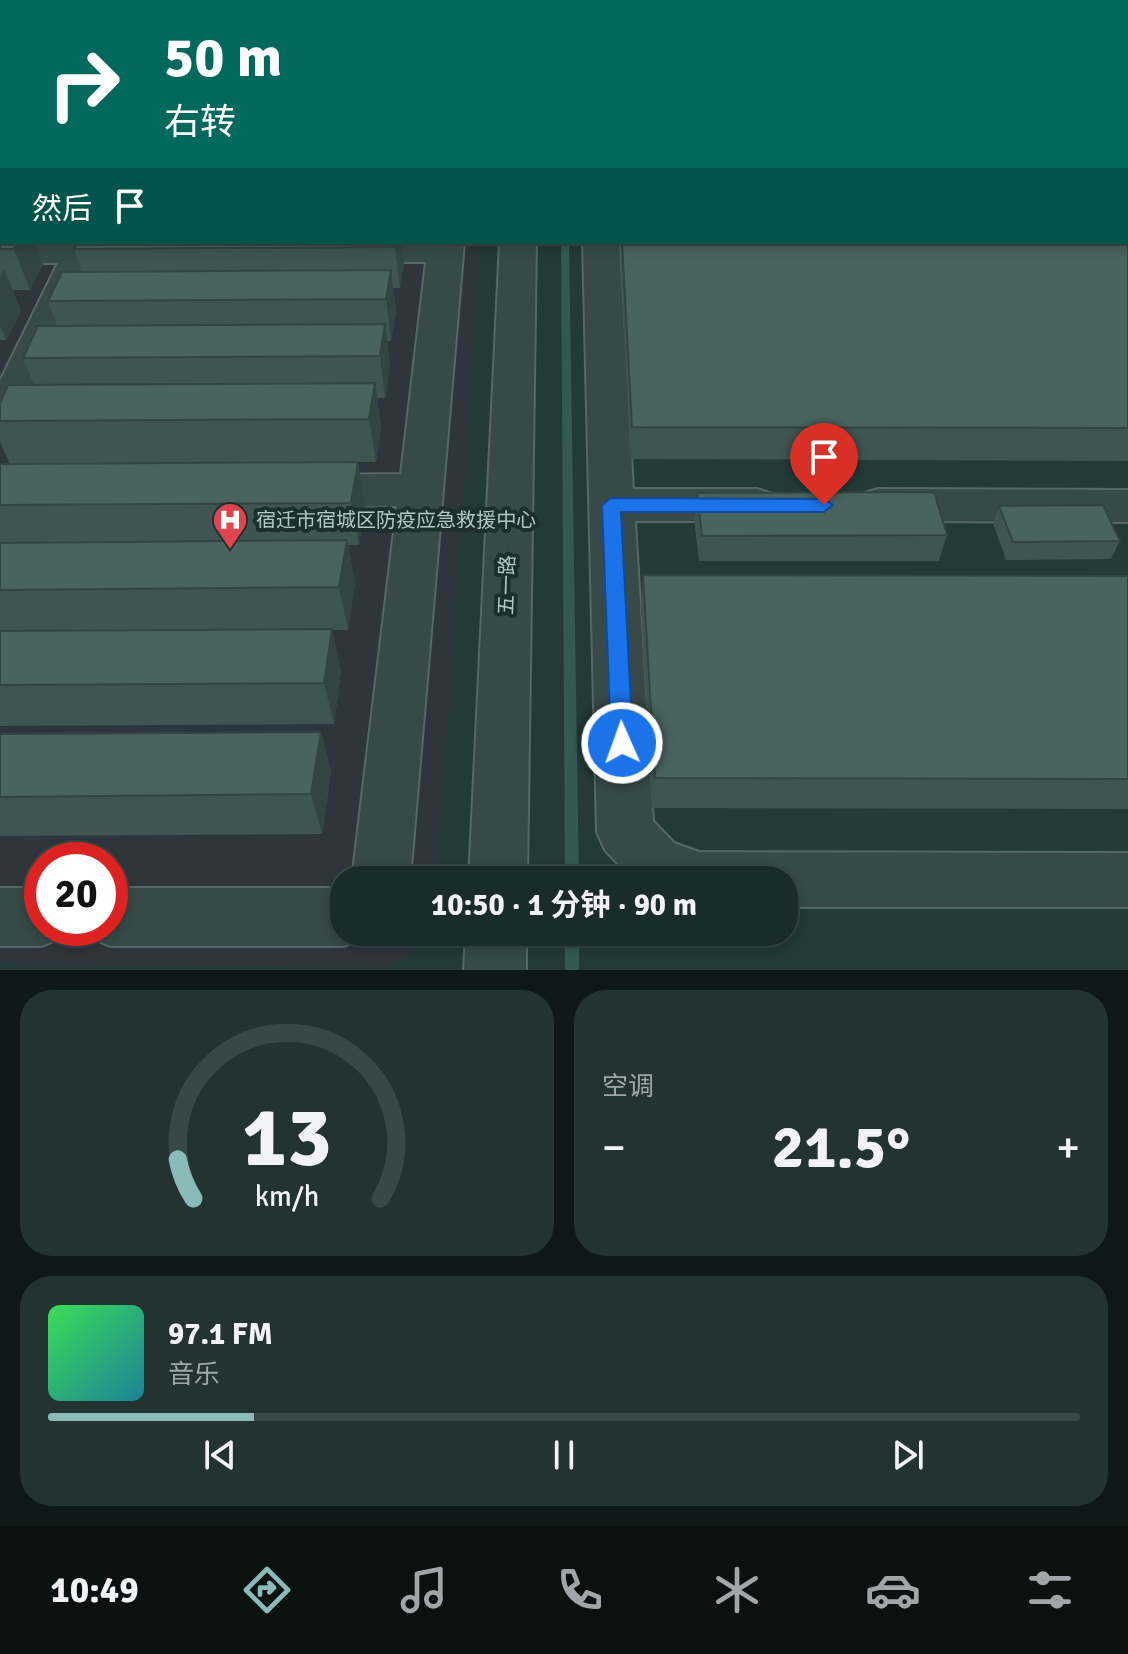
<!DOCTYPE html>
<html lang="zh">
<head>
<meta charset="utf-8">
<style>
	:root { --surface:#1a2c28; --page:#233430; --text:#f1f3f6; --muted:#9fa7a8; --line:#384845; --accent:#8bbbb9 }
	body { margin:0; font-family:Signika,"Noto Sans SC",sans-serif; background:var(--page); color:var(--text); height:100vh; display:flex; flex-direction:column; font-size:30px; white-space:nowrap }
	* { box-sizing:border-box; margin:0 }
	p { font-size:26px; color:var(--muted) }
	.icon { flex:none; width:44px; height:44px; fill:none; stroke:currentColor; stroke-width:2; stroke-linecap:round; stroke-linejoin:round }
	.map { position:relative; height:970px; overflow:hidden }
	.side { display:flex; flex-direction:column; gap:20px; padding:20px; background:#0e1816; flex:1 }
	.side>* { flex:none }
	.top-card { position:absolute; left:0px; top:0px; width:1128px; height:244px; box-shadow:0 4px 12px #0003,0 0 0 2px var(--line); background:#00695c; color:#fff; overflow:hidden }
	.speed { position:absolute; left:24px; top:842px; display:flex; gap:16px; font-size:40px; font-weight:700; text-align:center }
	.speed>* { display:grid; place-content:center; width:104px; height:104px; border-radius:50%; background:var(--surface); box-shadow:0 4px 12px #0003,0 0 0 2px var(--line); line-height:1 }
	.speed .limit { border:12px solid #d22; background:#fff; color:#111 }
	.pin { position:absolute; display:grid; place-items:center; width:68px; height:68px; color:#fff; margin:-82px -34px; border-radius:50% 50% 50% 0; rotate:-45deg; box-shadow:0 0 8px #0007 }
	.pin .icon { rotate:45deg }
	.me { position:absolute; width:88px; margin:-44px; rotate:358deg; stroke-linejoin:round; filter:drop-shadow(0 0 6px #0008) }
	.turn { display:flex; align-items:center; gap:28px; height:168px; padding:0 32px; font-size:36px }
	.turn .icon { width:104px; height:104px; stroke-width:2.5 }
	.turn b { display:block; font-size:56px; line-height:68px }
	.then { display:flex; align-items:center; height:76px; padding:0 32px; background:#0003; gap:16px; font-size:30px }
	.big { font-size:60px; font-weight:700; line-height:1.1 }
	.side .card { flex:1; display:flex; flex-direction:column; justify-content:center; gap:12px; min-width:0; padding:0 28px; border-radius:32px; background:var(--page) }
	.side .dial { align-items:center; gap:0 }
	.dial svg { height:208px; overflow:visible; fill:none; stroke:var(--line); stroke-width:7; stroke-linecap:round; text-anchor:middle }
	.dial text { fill:var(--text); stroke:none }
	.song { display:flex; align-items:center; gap:24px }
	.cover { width:96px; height:96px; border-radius:12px; background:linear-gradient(135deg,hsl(130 70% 55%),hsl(190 70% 35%)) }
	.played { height:8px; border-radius:4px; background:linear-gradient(90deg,var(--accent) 20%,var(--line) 20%) }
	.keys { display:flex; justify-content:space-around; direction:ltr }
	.heat { display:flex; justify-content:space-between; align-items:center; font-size:44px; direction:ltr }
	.side .tiles { flex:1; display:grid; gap:20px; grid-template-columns:1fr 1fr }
	.card:last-child { grid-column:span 2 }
	.trip { position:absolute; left:330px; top:866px; width:468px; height:80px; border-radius:32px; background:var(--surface); box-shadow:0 4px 12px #0003,0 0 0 2px var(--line); font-weight:700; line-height:80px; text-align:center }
	.tab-bar { display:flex; height:128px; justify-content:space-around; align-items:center; background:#0a1210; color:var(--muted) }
	.tab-bar .icon { width:56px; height:56px }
	.tab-bar .active { color:var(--accent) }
	.tab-bar b { font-size:36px; color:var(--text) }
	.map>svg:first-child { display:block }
	.medical { fill:#2e363c; fill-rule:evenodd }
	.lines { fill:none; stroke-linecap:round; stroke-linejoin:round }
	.stream { fill:#325a53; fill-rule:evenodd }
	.minor-casing { stroke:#556865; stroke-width:4 }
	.minor { fill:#374a47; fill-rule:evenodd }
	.wall { fill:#3f5552 }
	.shaded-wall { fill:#334542 }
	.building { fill:#49635f; stroke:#334542; stroke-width:2 }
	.route { fill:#1a73e8; stroke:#114b97; stroke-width:2 }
	.labels { text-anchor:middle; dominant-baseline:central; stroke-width:8; stroke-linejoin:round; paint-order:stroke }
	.poi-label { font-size:20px; fill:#b2c6c3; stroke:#1c2f2c; text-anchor:start }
	.street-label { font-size:20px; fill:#b2c6c3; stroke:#1c2f2c }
</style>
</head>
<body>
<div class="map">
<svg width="1128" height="970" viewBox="0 0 1128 970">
	<rect width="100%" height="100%" fill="#233a36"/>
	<path class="medical" d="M0 0H498L2 2V242H481L437 880H344V932H424L413 954 386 968 0 964ZM42 860H110V928H42Z"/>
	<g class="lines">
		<g class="stream">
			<rect x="559" y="0" width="6" height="2"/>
			<polygon points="561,242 569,242 579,880 565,880"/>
			<rect x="565" y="932" width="14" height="38"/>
		</g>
		<defs>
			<g id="minor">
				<rect x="458" y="0" width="26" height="2"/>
				<rect x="511" y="0" width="26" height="2"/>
				<rect x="579" y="0" width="26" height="2"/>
				<polygon points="840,0 866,0 867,2 841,2"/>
				<polygon points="963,0 989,0 990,2 964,2"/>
				<polygon points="0,241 138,242 148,244 153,252 148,260 94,263 21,423 15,433 0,437 0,381 58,263 0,263"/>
				<polygon points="336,242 464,242 410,880 352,880 397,506 302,507 286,502 280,491 286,480 302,475 401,474 426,262 343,262 330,259 325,251"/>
				<polygon points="500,242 536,242 527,880 469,880"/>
				<polygon points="583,242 619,242 633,489 757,489 773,494 779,505 773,516 757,521 635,521 653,821 674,843 699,852 1128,853 1128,907 784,907 784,880 633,880 605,850 597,832"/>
				<polygon points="878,489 1128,490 1128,522 878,521 862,516 856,505 862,494"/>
				<polygon points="0,888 42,888 42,928 67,928 63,937 42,946 0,946"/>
				<polygon points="110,888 344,888 344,932 367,932 365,937 344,946 110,946 89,937 85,928 110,928"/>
				<polygon points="466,932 526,932 526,970 464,970"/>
			</g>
		</defs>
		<use href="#minor" class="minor-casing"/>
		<use href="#minor" class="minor"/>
	</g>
	<g class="wall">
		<polygon points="0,0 177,0 176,2 2,2 2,62 0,62"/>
		<polygon points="1013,0 1128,0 1128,190 1126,187 1126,2 1014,2"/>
		<polygon points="0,62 2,62 2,242 35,242 43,264 30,290 12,290 21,311 6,340 0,340"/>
		<polygon points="1128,223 1128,461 630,459 620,242 1126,242"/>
		<polygon points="78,242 402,242 404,262 400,288 393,288 396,312 391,341 387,341 390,366 385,398 377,398 381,426 376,462 358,462 365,504 359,545 348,545 355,583 348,630 332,630 341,671 334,724 0,726 0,464 10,464 0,442 0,403 34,385 23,358 57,326 48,301 82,272 74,249"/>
		<polygon points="697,493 947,535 939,561 699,561 694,519"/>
		<polygon points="999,506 1120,541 1111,559 1006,560 993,523"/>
		<polygon points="643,575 1128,576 1128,809 652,808 641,607"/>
		<polygon points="321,732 331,772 322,834 0,836 0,734"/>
	</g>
	<g class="shaded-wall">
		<polygon points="153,0 164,0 165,2 153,2"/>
		<polygon points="18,242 35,242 43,264 30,290 14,249"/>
		<polygon points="396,242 402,242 404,262 400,288 395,247"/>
		<polygon points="4,269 21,311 6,340 0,326 0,277"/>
		<polygon points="391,270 396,312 391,341 386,299"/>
		<polygon points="385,324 390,366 385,398 380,356"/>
		<polygon points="375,383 381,426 376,462 369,419"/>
		<polygon points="358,462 365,504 359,545 351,503"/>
		<polygon points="347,540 355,583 348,630 339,587"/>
		<polygon points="332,629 341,671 334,724 324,683"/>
		<polygon points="321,732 331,772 322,834 311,794"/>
	</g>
	<g class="building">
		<polygon points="196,0 431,0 430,2 194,2"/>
		<polygon points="603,0 831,0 832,2 603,2"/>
		<polygon points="1037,0 1128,0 1128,142 1126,139 1126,2 1038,2"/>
		<rect x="0" y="9" width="2" height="16"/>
		<rect x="0" y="62" width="2" height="18"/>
		<rect x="0" y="96" width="2" height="20"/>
		<rect x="0" y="132" width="2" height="21"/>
		<rect x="0" y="172" width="2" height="23"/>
		<polygon points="0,223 2,223 2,242 18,242 14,249 0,249"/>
		<polygon points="1126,223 1128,223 1128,428 632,427 622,242 1126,242"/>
		<polygon points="78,242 396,242 395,247 74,249"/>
		<polygon points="391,270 386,299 48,301 62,272"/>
		<polygon points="385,324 380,356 23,358 38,326"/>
		<polygon points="375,383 369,419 0,421 0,403 8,385"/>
		<polygon points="358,462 351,503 0,505 0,464"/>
		<polygon points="934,492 947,535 702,536 697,493"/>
		<polygon points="1103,505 1120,541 1013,542 999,506"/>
		<polygon points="347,540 339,587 0,590 0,543"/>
		<polygon points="643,575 1128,576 1128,779 655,778"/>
		<polygon points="332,629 324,683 0,685 0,631"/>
		<polygon points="321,732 311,794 0,797 0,734"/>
	</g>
	<polygon class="route" points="611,498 824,499 833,505 824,512 621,512 633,743 629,749 614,749 611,743 602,505"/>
	<defs>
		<symbol id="hospital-pin" viewBox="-11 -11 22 30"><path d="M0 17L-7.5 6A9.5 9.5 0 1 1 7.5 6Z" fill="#e0444e" stroke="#1c2f2c"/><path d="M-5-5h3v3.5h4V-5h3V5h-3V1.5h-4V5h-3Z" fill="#fff"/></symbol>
	</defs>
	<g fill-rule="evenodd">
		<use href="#hospital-pin" x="210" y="500" width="40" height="54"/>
	</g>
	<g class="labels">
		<g class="poi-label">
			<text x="256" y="520">宿迁市宿城区防疫应急救援中心</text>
		</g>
		<g class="street-label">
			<text transform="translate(507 585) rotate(-88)">五一路</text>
		</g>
	</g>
</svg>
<div class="speed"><div class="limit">20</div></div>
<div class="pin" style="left:824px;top:505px;background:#d93025"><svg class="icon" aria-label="arrive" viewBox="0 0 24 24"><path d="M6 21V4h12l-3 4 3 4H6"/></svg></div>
<svg class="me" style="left:622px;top:743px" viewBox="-20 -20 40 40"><circle r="17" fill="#1a73e8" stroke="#fff" stroke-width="3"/><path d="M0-11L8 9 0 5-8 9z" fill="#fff"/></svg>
<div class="trip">10:50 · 1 分钟 · 90 m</div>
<div class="top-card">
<div class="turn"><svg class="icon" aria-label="right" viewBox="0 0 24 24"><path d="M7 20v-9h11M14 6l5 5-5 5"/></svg><div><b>50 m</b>右转</div></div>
<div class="then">然后<svg class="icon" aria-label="arrive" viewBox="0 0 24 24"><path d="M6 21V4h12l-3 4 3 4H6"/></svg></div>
</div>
</div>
<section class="side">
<div class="tiles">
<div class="card dial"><svg viewBox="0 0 100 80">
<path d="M14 69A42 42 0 1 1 86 69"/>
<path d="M14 69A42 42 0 0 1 8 54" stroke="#8bbbb9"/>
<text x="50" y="56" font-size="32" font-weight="700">13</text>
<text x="50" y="72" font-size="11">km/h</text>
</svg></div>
<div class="card"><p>空调</p>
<div class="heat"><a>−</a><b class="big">21.5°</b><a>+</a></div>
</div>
<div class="card">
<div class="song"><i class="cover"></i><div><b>97.1 FM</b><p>音乐</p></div></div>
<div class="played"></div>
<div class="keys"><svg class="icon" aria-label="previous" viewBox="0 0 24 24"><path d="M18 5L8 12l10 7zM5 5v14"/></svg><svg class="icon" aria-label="pause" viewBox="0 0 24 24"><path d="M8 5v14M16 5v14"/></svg><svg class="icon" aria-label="next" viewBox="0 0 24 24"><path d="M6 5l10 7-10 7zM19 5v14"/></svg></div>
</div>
</div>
</section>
<nav class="tab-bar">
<b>10:49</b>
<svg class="icon active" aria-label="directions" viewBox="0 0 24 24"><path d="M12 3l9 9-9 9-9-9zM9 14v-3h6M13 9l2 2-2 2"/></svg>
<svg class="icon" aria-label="music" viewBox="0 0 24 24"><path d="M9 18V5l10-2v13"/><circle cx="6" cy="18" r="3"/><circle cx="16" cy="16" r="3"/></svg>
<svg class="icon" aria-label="phone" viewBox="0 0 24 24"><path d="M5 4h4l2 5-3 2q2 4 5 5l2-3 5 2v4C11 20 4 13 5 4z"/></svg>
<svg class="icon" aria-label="climate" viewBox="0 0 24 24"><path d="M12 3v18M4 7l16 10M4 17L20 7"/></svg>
<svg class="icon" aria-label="car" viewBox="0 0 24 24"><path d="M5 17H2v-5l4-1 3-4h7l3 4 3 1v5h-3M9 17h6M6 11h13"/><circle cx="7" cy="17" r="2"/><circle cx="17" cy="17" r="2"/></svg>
<svg class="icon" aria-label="filters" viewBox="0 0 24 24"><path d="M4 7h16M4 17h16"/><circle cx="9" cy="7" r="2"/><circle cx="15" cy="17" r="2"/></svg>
</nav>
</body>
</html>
